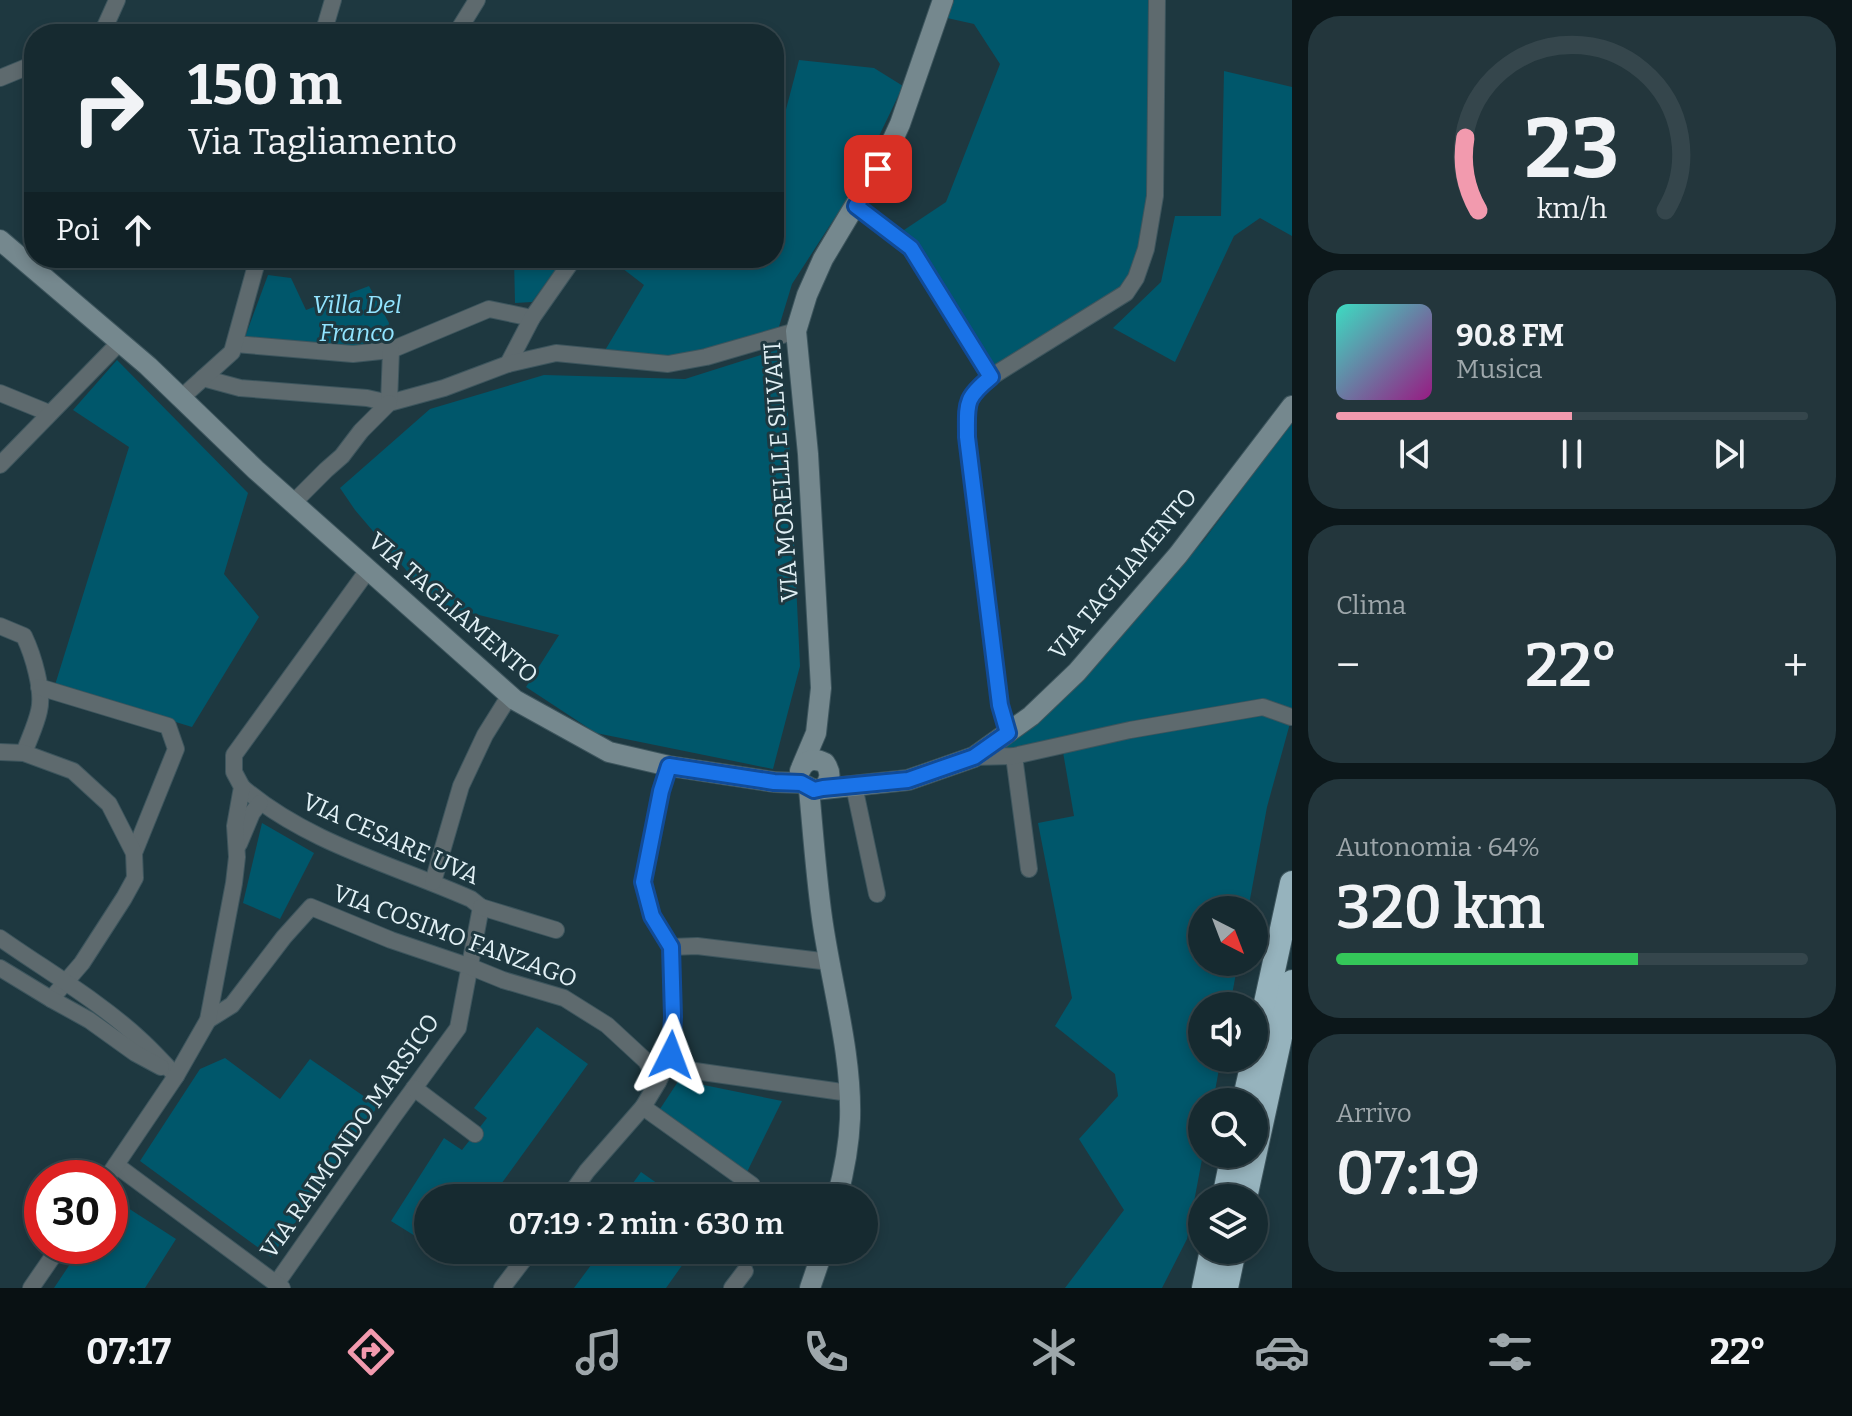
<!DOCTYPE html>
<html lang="it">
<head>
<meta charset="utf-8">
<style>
	:root { --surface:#162a30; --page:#23363c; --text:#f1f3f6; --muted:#9ea7ab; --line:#35464c; --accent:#f29aae }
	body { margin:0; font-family:Bitter,serif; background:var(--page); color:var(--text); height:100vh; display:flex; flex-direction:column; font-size:30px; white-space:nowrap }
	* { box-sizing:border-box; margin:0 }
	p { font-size:26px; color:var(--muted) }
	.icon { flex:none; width:44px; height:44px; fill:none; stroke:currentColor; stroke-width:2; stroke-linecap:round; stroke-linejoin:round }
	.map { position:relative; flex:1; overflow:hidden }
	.side { display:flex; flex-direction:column; gap:16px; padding:16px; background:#0c171a; width:560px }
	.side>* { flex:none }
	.top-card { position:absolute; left:24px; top:24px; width:760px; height:244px; border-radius:32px; box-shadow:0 4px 12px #0003,0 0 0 2px var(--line); background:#162a30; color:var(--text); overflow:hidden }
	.needle { width:52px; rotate:138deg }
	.tools { position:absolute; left:1188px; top:896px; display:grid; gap:16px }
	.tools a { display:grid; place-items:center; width:80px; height:80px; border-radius:50%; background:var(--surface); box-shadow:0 4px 12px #0003,0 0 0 2px var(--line); font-size:40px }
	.speed { position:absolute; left:24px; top:1160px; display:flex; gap:16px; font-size:40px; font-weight:700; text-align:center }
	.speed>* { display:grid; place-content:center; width:104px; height:104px; border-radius:50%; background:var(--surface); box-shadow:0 4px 12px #0003,0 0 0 2px var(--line); line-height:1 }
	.speed .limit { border:12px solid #d22; background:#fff; color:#111 }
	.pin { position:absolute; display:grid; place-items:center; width:68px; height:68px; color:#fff; margin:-34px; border-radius:16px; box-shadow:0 4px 12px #0006 }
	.me { position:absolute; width:88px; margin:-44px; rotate:3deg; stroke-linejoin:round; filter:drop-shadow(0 0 6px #0008) }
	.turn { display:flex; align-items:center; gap:28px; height:168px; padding:0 32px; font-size:36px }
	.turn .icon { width:104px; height:104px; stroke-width:2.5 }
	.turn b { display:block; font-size:56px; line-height:68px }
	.then { display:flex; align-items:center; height:76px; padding:0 32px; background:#0003; gap:16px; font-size:30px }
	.big { font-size:60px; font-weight:600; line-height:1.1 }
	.side .card { flex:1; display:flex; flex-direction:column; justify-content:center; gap:12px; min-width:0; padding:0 28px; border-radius:32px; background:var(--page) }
	.side .dial { align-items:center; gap:0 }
	.dial svg { height:208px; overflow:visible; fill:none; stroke:var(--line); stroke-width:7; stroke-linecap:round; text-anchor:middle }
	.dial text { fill:var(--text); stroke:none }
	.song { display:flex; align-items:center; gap:24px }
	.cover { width:96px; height:96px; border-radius:12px; background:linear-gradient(135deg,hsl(170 70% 55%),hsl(310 70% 35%)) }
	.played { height:8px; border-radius:4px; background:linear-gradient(90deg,var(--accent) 50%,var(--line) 50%) }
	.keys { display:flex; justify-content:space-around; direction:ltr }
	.heat { display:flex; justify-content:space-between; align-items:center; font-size:44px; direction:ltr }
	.charge { height:12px; border-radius:6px; background:linear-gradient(90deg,#34c759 64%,var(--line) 0) }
	.trip { position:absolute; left:414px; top:1184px; width:464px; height:80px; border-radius:40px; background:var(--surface); box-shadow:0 4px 12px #0003,0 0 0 2px var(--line); font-weight:600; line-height:80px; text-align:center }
	.menu { display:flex; height:128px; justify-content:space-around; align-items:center; background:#091113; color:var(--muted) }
	.menu .icon { width:56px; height:56px }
	.menu .selected { color:var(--accent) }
	.menu b { font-size:36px; color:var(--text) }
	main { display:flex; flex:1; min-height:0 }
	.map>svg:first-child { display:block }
	.green { fill:#00576b }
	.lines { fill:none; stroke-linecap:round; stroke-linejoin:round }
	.street-casing { stroke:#3d555d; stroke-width:18 }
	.secondary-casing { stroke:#3d555d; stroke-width:22 }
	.highway-casing { stroke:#3d555d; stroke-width:26 }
	.street { stroke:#5e6a6e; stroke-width:16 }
	.secondary { stroke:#75888e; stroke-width:20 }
	.highway { stroke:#96b3bd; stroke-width:24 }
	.route-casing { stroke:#114b97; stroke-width:20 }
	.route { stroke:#1a73e8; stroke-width:14 }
	.labels { text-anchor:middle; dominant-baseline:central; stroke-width:6; stroke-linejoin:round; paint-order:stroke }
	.park-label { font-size:24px; font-style:italic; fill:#92e4ff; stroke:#1e3840 }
	.street-label { font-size:24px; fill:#e1f0f5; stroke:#1e3840 }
</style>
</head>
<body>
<main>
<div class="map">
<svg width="1292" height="1288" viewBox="0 0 1292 1288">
	<rect width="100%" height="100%" fill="#1e3840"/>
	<g class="green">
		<polygon points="943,0 1157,0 1155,196 1136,278 991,377 895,236 946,202 1000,64 974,24 938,16"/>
		<polygon points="799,60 874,68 903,86 854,188 792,284 778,330 667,361 604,352 644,285 609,258 774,258 774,155"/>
		<polygon points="1224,71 1292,87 1292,236 1260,218 1234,236 1175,362 1113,328 1161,282 1175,216 1221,216"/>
		<polygon points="514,258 564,258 532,302 515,303"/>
		<polygon points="268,275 291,278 306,310 369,286 389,323 384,346 332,347 245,337"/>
		<polygon points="780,349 788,414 800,666 773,769 596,733 526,687 559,635 435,604 355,510 340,488 430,409 544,375 685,379"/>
		<polygon points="117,360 248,493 224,574 259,617 192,727 55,685 129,447 73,410"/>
		<polygon points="1292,422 1292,716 1267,807 1248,910 1202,910 1202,962 1238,962 1230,1006 1202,1006 1202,1058 1221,1058 1213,1102 1202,1102 1202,1154 1203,1154 1187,1239 1162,1288 1065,1288 1124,1210 1079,1139 1118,1096 1115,1074 1055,1026 1072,998 1038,823 1074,816 1063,752 990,753 1039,720 1204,540"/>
		<polygon points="262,823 314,853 280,919 243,903"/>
		<polygon points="537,1027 588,1064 491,1198 428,1198 428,1244 391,1221 444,1138 462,1150 487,1118 474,1108"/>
		<polygon points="225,1058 280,1099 310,1059 378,1106 271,1257 140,1161 200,1069"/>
		<polygon points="679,1080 782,1101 747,1172 658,1112"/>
		<polygon points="641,1172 678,1198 622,1198"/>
		<polygon points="114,1199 176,1239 145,1288 54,1288 82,1246 110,1246 110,1205"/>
		<polygon points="597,1250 693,1250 666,1288 574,1288 600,1253"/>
	</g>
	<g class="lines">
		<defs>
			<g id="street">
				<polyline points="99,34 104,29 117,0"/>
				<polyline points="323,34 333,0"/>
				<polyline points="456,34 477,0"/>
				<polyline points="0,78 34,64"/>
				<path d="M856 206 911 248 991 377C964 399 967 403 967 437L1000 705 1008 733"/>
				<polyline points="235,344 353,354 391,350 489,309 532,318"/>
				<polyline points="508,364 532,318 574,258"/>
				<polyline points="991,377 1126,293 1136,278 1146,249 1155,196 1157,0"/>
				<polyline points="203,378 240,388 367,398 389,403 444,388 508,364 556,353 668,364 706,357 796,331"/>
				<polyline points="0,393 49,413"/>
				<polyline points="181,398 232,352 258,258"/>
				<polyline points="389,403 391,350"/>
				<polyline points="0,465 120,342"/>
				<polyline points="293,503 326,470 342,456 361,431 389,403"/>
				<path d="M0 626 24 636C33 655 44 691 39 711 36 725 29 739 24 753"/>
				<polyline points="39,687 168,726 176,749 134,853"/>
				<polyline points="0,752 24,753 73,771 109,804 134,853 135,878 124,898 82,963 51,999"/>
				<polyline points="1014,756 1029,869"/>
				<polyline points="974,757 1014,756 1130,730 1263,707 1291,717"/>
				<polyline points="854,786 877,894"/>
				<path d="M242 787C307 843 394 865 471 899L481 907 458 1028 393 1117 276 1284"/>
				<polyline points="239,844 252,813 260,803"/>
				<polyline points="433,882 461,786 485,735 510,695"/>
				<polyline points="481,907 556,930"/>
				<path d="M0 938C47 971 99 1001 141 1040 153 1051 165 1064 176 1076"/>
				<polyline points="671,947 697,946 830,962"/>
				<polyline points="0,968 51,999 89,1020 135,1053 161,1067"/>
				<polyline points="208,1020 232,1005 284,937 311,907 391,940 471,967 503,980 564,998 607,1025 646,1061 658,1082"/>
				<polyline points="688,1070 849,1093"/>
				<polyline points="414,1088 475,1134"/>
				<polyline points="643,1107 752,1185"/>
				<polyline points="116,1165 282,1288"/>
				<polyline points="107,1178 176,1076 208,1020 234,883 237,857 235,826 242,787 234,772 234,755 368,570"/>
				<polyline points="568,1198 587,1171 643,1107 658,1082 671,1055 673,1017 671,947 652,916 643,882 661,791 669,766"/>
				<polyline points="31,1288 60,1246"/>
				<polyline points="502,1288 531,1250"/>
				<polyline points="732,1288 745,1271"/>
			</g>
			<g id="secondary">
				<polyline points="0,240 148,366 256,470 515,700 609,752 669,766 774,782 801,783 814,790 908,780 974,757 1031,716 1077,672 1178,555 1292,406"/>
				<polyline points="802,766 816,733 821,688 808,454 796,331 807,295 823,259 888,150 900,124 943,0"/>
				<path d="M800 771C804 760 814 757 825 763 831 772 831 780 823 788"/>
				<path d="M809 789C813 832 816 875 822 918 831 983 852 1053 850 1119 849 1146 844 1172 837 1198"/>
				<polyline points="810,1288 823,1250"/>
			</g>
			<g id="highway">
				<polyline points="1254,1058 1292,883"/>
				<polyline points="1244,1102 1254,1058"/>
				<polyline points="1224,1198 1233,1154"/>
				<polyline points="1245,1198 1292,982"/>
				<polyline points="1204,1288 1212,1250"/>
				<polyline points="1226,1288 1234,1250"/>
			</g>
		</defs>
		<use href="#street" class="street-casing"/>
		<use href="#secondary" class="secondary-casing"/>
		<use href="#highway" class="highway-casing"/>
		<use href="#street" class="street"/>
		<use href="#secondary" class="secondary"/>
		<use href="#highway" class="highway"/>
	</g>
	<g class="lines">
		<defs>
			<path id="route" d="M671 1055 673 1017 671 947 652 916 643 882 661 791 669 766 774 782 801 783 814 790 823 788 908 780 974 757 1008 733 1000 705 967 437C967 403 964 399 991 377L911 248 856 206 878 169"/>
		</defs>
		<use href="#route" class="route-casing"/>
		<use href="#route" class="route"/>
	</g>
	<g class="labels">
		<g class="park-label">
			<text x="357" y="305">Villa Del<tspan x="357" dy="28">Franco</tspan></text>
		</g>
		<g class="street-label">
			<text transform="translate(781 472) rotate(-94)">VIA MORELLI E SILVATI</text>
			<text transform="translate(1123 574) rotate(-50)">VIA TAGLIAMENTO</text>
			<text transform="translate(453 608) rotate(41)">VIA TAGLIAMENTO</text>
			<text transform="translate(391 839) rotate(24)">VIA CESARE UVA</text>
			<text transform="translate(455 936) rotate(20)">VIA COSIMO FANZAGO</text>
			<text transform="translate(350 1136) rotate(-55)">VIA RAIMONDO MARSICO</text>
		</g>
	</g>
</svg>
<div class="tools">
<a><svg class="needle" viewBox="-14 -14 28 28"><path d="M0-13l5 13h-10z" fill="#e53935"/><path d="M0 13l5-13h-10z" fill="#9ea7ab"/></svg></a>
<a><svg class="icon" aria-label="sound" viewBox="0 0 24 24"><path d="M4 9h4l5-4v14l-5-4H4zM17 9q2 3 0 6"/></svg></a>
<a><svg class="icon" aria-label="search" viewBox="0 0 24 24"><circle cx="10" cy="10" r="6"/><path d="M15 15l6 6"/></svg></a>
<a><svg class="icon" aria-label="layers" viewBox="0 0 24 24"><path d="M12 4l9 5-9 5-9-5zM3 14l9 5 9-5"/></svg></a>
</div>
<div class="speed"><div class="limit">30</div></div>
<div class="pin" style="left:878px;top:169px;background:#d93025"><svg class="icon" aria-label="arrive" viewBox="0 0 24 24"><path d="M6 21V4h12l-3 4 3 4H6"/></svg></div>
<svg class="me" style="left:671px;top:1055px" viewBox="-20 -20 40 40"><path d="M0-17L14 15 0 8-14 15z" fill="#1a73e8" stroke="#fff" stroke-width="4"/></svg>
<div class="trip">07:19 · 2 min · 630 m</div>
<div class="top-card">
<div class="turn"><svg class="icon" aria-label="right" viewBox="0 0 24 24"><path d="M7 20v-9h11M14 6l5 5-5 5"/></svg><div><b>150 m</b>Via Tagliamento</div></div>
<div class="then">Poi<svg class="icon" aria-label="ahead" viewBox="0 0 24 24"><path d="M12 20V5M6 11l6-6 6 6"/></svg></div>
</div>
</div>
<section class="side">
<div class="card dial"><svg viewBox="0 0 100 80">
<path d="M14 69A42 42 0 1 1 86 69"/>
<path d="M14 69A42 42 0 0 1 9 41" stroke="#f29aae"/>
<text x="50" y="56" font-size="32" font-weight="700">23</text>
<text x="50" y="72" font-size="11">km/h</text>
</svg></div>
<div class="card">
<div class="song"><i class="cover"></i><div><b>90.8 FM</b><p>Musica</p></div></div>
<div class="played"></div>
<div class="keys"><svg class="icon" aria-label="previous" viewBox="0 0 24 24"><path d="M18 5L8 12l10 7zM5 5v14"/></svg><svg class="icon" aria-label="pause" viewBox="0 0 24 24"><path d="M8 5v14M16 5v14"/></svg><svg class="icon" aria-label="next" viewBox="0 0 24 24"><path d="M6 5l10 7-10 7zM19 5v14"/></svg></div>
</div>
<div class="card"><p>Clima</p>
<div class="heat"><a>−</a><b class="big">22°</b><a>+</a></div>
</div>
<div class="card"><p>Autonomia · 64%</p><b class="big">320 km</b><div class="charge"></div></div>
<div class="card"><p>Arrivo</p><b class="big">07:19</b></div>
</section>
</main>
<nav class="menu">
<b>07:17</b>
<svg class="icon selected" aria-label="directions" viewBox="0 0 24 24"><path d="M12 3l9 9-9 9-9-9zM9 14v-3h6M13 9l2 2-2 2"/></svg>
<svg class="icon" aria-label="music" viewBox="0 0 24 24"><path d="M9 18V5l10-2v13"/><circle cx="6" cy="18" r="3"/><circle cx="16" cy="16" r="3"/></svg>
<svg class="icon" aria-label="phone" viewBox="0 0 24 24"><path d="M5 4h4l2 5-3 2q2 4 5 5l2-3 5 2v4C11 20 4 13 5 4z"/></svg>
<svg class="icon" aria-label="climate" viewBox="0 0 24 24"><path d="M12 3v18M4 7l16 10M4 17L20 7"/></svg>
<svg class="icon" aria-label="car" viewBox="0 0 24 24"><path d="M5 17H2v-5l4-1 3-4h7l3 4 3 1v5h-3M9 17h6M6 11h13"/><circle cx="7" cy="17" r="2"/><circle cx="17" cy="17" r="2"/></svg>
<svg class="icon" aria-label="filters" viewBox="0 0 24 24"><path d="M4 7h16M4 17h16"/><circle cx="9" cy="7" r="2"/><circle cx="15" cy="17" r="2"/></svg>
<b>22°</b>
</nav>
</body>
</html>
